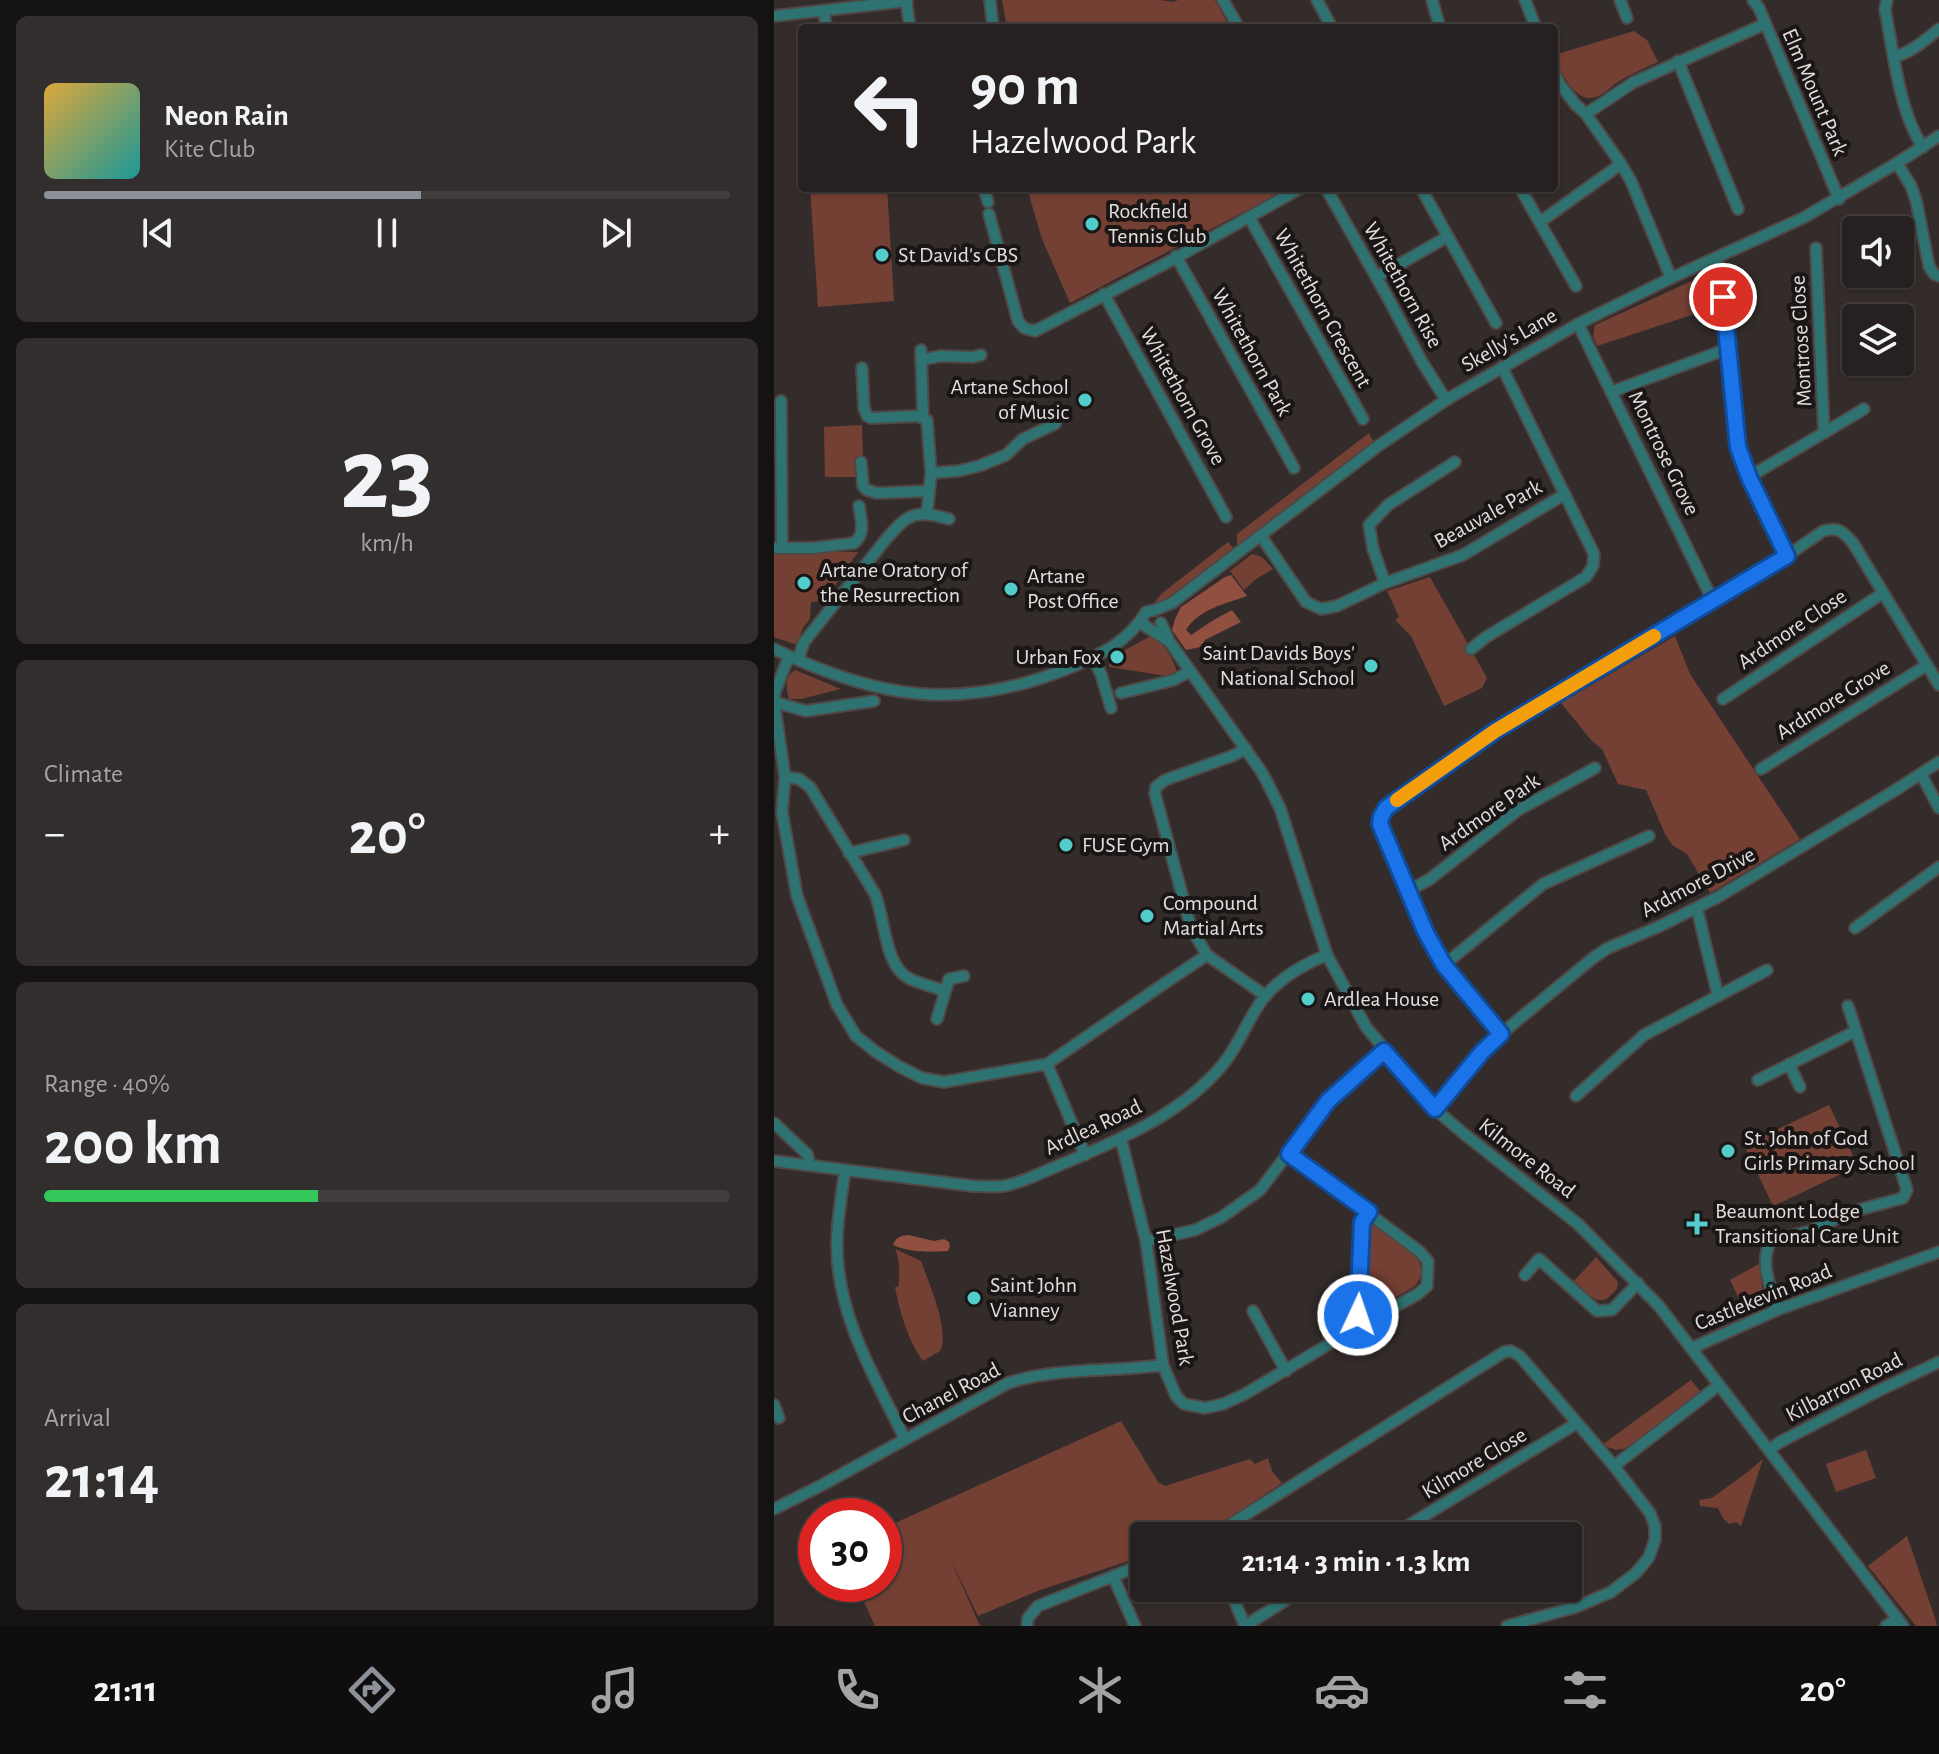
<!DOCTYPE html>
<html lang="en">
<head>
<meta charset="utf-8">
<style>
	:root { --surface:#262120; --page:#322e2d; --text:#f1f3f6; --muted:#a4a3a5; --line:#423e3e; --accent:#8c9099 }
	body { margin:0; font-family:"Alegreya Sans",sans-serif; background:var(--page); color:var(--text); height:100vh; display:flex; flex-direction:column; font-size:30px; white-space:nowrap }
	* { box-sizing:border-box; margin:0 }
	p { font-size:26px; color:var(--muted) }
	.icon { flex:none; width:44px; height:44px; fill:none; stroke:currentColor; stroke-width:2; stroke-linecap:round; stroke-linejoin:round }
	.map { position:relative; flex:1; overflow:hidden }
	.details { display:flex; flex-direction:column; gap:16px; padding:16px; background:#151212; width:774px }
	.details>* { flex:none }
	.top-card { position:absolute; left:24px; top:24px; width:760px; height:168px; border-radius:8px; box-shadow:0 2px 6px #0004,0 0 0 2px var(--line); background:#262120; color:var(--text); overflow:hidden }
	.controls { position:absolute; left:1068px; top:216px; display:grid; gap:16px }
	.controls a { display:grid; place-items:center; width:72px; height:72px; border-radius:8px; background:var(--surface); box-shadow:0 2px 6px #0004,0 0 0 2px var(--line); font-size:40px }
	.speed { position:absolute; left:24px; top:1498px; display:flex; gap:16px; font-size:40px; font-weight:700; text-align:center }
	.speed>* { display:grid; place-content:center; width:104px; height:104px; border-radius:50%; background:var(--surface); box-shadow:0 2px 6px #0004,0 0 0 2px var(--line); line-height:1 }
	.speed .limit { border:12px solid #d22; background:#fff; color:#111 }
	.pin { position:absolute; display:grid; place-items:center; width:68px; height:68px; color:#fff; margin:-34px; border:4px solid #fff; border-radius:50%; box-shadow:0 2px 8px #0007 }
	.me { position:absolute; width:88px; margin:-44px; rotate:3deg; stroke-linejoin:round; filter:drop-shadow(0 0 6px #0008) }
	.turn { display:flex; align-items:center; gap:28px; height:168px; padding:0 40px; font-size:36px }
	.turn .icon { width:104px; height:104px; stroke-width:2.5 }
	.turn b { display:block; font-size:56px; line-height:68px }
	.big { font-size:60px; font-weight:700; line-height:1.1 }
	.details .widget { flex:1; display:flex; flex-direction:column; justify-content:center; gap:12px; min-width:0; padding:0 28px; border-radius:12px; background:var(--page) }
	.details .dial { align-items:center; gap:0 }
	.dial b { font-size:104px; line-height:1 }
	.song { display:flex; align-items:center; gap:24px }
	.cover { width:96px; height:96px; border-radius:12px; background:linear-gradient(135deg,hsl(40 70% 55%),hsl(180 70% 35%)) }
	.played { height:8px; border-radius:4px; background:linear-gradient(90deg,var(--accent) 55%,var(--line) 55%) }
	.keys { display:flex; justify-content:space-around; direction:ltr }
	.heat { display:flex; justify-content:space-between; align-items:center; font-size:44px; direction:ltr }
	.charge { height:12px; border-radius:6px; background:linear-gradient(90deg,#34c759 40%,var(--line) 0) }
	.trip { position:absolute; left:356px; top:1522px; width:452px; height:80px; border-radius:8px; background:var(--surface); box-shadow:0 2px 6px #0004,0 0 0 2px var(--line); font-weight:700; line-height:80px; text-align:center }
	.tabs { display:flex; height:128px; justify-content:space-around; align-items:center; background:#0f0d0d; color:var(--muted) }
	.tabs .icon { width:56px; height:56px }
	.tabs .current { color:var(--accent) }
	.tabs b { font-size:36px; color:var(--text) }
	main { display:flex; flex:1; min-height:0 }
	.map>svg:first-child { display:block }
	.green { fill:#754034 }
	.forest { fill:#914f40 }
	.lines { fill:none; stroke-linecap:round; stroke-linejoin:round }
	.minor-casing { stroke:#4f4847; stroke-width:14 }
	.minor { stroke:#2e7371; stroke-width:10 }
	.route-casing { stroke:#114b97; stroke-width:20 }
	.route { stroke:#1a73e8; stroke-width:14 }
	.slow { stroke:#f59e0b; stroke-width:14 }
	.poi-dot { fill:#53cdcb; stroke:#191615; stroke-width:3 }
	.labels { text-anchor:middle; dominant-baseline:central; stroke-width:8; stroke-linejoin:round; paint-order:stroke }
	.street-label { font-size:22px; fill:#e3dedd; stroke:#191615 }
	.poi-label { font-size:22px; fill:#e3dedd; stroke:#191615; text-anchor:start }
</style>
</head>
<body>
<main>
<section class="details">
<div class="widget">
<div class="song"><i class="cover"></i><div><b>Neon Rain</b><p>Kite Club</p></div></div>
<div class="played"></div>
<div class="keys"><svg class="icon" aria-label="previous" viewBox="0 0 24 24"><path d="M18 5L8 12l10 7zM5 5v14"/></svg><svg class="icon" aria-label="pause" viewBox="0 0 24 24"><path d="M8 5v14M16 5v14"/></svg><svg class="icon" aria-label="next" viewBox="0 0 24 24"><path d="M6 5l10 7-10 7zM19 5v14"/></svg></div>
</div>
<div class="widget dial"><b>23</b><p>km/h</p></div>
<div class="widget"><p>Climate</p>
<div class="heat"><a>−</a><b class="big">20°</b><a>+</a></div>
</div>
<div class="widget"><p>Range · 40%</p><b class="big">200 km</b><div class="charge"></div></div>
<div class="widget"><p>Arrival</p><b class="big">21:14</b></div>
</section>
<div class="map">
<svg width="1165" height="1626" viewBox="0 0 1165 1626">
	<rect width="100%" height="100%" fill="#332c2b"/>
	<g class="green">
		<polygon points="228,0 386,0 400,2 404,0 441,0 456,28 233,28"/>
		<path d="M860 31 873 40 884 62C870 68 857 74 844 82 837 87 830 94 822 97 800 104 787 71 780 55Z"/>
		<polygon points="36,188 113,188 120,301 44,307"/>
		<polygon points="253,188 515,188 296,303 268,239"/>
		<polygon points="933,274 939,279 942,307 823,346 819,336 821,325"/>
		<polygon points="88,425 89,461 83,461 83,477 51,477 50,427"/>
		<polygon points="595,433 600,443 540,487 466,546 463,545 463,534"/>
		<polygon points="454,542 460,549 399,598 389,602 381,602 387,594"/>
		<polygon points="0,552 84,552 50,601 37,602 36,619 29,628 23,645 0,637"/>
		<path d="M478 554C488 555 493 562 499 569L482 579 470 590 456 571Z"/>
		<polygon points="656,577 713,678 708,688 670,706 637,636 621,620 625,617 613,591"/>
		<path d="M377 636C390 643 400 659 403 673L399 677 335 667 336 658Z"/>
		<polygon points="901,636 916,674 1026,839 936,893 913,854 898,845 891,834 872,790 844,784 828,749 817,740 787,703"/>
		<path d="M21 670 67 689 27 699H15C12 688 10 678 21 670Z"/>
		<polygon points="1055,1105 1084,1166 999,1206 970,1145"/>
		<path d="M599 1225 603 1226C621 1240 663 1258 641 1286L594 1313 591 1310 590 1300 594 1234 595 1228Z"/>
		<path d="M121 1249 147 1261C155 1284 176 1329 166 1351L149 1361C135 1343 125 1310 121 1287H124C126 1277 126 1258 121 1249Z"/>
		<path d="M822 1257 844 1282C842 1291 844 1288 838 1294 825 1310 811 1291 800 1281Z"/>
		<path d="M985 1264 988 1287 992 1298 987 1306 982 1308 980 1301C975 1296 972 1296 965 1299L956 1280Z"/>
		<polygon points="917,1380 927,1392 853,1448 842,1450 828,1445"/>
		<polygon points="347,1421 384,1482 391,1486 476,1459 481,1464 494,1458 498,1471 508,1483 434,1532 423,1536 370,1536 370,1556 266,1590 204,1616 175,1556 206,1626 101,1626 82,1584 110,1584 110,1528"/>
		<polygon points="1092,1450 1102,1478 1062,1492 1052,1464"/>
		<polygon points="989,1459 967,1526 962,1522 955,1524 949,1518 944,1508 926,1506 925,1500 938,1498 971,1474"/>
		<polygon points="1133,1536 1162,1621 1163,1626 1142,1626 1094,1566"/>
	</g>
	<g class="forest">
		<path d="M457 575 473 596C451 604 425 609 412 630L417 635 438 621 458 610 467 622 431 640 426 647 412 650 398 630 401 619 407 607 451 577Z"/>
		<path d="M134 1235 160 1241 170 1239 175 1242 176 1246 174 1251C156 1252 137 1253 119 1245 122 1237 126 1236 134 1235Z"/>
	</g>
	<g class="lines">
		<defs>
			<g id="minor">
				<polyline points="132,0 136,28"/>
				<polyline points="216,0 219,28"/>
				<polyline points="449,0 465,28"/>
				<polyline points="543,0 558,28"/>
				<polyline points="658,0 666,28"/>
				<polyline points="751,0 762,28"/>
				<polyline points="846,0 853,18"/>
				<polyline points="979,0 985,8 1065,199"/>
				<path d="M1113 0 1111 9C1119 50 1125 112 1149 147"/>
				<polyline points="50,11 52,28"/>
				<polyline points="0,16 133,1"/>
				<path d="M1120 57C1138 52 1151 40 1165 29"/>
				<polyline points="904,61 964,209"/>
				<polyline points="780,72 785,83 802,105 812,114 847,164 857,181 897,278"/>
				<polyline points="812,114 860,82 991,24"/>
				<polyline points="1123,163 1137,186 1142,200 1155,266 1160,274 1165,276"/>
				<polyline points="210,188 214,202"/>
				<polyline points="552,188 614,298 648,362 672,400"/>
				<polyline points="647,188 722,323"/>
				<polyline points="746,188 802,286"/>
				<polyline points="215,214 244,321 250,328 261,331 398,260 527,188"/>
				<polyline points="475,217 589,419"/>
				<polyline points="766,222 847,164"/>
				<polyline points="1042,248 1050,433"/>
				<polyline points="402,256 520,468"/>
				<polyline points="941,259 948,271 953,349 964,447 975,477 1013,556"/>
				<polyline points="603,277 673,237"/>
				<polyline points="330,294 452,517"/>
				<polyline points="804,324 939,601"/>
				<polyline points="147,350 149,417"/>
				<polyline points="147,360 166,356 199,357 207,355"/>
				<polyline points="88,368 90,408 93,416 97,418 144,416 153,420 157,473 153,513"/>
				<polyline points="837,392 953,349"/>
				<polyline points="7,401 8,548"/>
				<polyline points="87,462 89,486 93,490 103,493 155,491"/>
				<polyline points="157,473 184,471 205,466 232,455 249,439 281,424"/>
				<polyline points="975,477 1090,409"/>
				<polyline points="487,536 532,602 547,609 563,606 611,583 689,555 791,494"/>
				<path d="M0 548H39L80 543C92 534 87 520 85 506"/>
				<polyline points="611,583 599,549 595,525 614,505 681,462"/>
				<polyline points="368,620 371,626 393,640"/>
				<polyline points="387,623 395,641 487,771 493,782 506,808 553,955 592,1027 661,1109 689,1133 804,1224 885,1306 1129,1626"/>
				<path d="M0 649C104 699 186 712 295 668 327 655 354 642 372 612L381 610 398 603 604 446 672 400 804 324 897 278 1029 218 1123 163 1165 136"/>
				<polyline points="697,649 712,637 812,577 819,566 820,554 728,367"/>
				<polyline points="15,656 1,692 0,702 11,777 8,812 23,896 63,1005 82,1036 102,1052 126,1067 148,1078 170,1082 273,1064 391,983 433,955"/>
				<polyline points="319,658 327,674 337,708"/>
				<path d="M24 660 30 642 113 538C136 512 141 510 175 519"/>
				<polyline points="347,693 400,680 416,671"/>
				<polyline points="949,699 1109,593"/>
				<polyline points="0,702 32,711 100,701"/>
				<polyline points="472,749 458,756 391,780 382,787 381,794 417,928 433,955 492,996"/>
				<polyline points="987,769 1153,665"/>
				<polyline points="1147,774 1165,808"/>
				<path d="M11 777 25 779 36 787 101 894C111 918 110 966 136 979 147 984 160 987 171 991"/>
				<polyline points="75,853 130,840"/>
				<polyline points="634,891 656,879 744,810 821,768"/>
				<polyline points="923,909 944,996"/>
				<polyline points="1081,928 1165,867"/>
				<polyline points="670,965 769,884 875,836"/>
				<polyline points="163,1019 175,979 190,976"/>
				<path d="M727 1034 670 965 662 951 651 931 606 824 607 817 612 808 721 731 982 577 1049 531C1066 527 1068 531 1079 543L1165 685"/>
				<polyline points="273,1064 311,1155"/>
				<polyline points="1015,1064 1026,1087"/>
				<polyline points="984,1080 1082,1031"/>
				<polyline points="802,1096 870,1035 993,970"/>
				<polyline points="661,1109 708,1052 727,1034 819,958 834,948 884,927 944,897 1120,791 1165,762"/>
				<polyline points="0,1123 33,1154 36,1165"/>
				<polyline points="347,1139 372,1241 389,1365 402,1396 410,1404 431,1408 449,1404 471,1394 589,1324 644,1294 653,1286 654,1261 645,1251 515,1154"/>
				<path d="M0 1161 199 1186C209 1186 219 1187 229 1186 249 1183 268 1172 286 1165 345 1140 409 1114 450 1063 467 1042 475 1015 492 995 508 977 530 964 553 955"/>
				<path d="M71 1170C68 1194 63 1219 63 1243 62 1314 101 1378 131 1439"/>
				<polyline points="372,1241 421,1230 448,1217 486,1190 554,1101 610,1051"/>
				<polyline points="751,1275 765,1259 823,1311 838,1310 864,1283"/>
				<path d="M1003 1310C997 1289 984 1259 998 1240L1037 1231 1073 1213 1129 1198 1133 1190 1074 1006"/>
				<polyline points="479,1311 512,1371"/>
				<polyline points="589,1324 584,1315 588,1222 595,1212"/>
				<polyline points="918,1348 1003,1310 1165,1252"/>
				<polyline points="0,1405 5,1418"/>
				<polyline points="995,1450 1006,1442 1104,1391 1165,1362"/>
				<polyline points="840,1466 945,1385"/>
				<path d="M0 1509 48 1485 234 1383C284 1367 338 1372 389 1365"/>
				<polyline points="438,1536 730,1352 737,1351 746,1356 840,1466 876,1513 881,1526 881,1540 875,1557 862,1573 837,1592 802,1607 733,1626"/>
				<polyline points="617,1536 803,1423"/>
				<polyline points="339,1576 361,1626"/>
				<polyline points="455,1588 471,1626"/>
				<polyline points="253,1626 254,1618 264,1606 370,1564"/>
				<polyline points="471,1626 531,1588"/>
				<polyline points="1112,1626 1123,1618"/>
			</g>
		</defs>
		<use href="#minor" class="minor-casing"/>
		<use href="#minor" class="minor"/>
	</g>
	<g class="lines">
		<defs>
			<polyline id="route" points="584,1315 588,1222 595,1212 515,1154 554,1101 610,1051 661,1109 708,1052 727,1034 670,965 662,951 651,931 606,824 607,817 612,808 721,731 1013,556 975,477 964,447 949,297"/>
		</defs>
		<use href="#route" class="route-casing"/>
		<use href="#route" class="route"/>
		<polyline class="slow" points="623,800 721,731 880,636"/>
	</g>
	<g class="poi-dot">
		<circle cx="318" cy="224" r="8"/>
		<circle cx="108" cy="255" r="8"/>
		<circle cx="311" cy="400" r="8"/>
		<circle cx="30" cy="583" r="8"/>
		<circle cx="237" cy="589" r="8"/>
		<circle cx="343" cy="657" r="8"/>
		<circle cx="597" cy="666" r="8"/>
		<circle cx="292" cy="845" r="8"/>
		<circle cx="373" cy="916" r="8"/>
		<circle cx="534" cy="999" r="8"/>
		<circle cx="954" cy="1151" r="8"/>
		<path d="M919 1212h8v8h8v8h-8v8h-8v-8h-8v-8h8z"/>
		<circle cx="200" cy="1298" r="8"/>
	</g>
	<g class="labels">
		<g class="street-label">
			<text transform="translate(1041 92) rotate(67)">Elm Mount Park</text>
			<text transform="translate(629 285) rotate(61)">Whitethorn Rise</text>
			<text transform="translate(549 308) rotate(61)">Whitethorn Crescent</text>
			<text transform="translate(735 340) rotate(-30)">Skelly's Lane</text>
			<text transform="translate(1027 341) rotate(-93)">Montrose Close</text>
			<text transform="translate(478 352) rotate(61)">Whitethorn Park</text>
			<text transform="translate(409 396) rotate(61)">Whitethorn Grove</text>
			<text transform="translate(890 453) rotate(64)">Montrose Grove</text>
			<text transform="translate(714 514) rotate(-29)">Beauvale Park</text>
			<text transform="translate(1018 629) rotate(-34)">Ardmore Close</text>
			<text transform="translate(1059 700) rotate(-32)">Ardmore Grove</text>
			<text transform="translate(715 812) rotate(-35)">Ardmore Park</text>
			<text transform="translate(924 882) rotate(-28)">Ardmore Drive</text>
			<text transform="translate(319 1127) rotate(-25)">Ardlea Road</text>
			<text transform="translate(753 1158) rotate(38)">Kilmore Road</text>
			<text transform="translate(401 1297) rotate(80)">Hazelwood Park</text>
			<text transform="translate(989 1297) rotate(-22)">Castlekevin Road</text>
			<text transform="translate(1070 1387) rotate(-27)">Kilbarron Road</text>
			<text transform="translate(177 1393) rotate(-28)">Chanel Road</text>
			<text transform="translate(700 1463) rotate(-31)">Kilmore Close</text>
		</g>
		<g class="poi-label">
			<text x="334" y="211">Rockfield<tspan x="334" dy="25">Tennis Club</tspan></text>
			<text x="124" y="255">St David's CBS</text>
			<text x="295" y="387" text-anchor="end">Artane School<tspan x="295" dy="25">of Music</tspan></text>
			<text x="46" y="570">Artane Oratory of<tspan x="46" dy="25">the Resurrection</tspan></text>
			<text x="253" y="576">Artane<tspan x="253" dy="25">Post Office</tspan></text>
			<text x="581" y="653" text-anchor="end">Saint Davids Boys'<tspan x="581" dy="25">National School</tspan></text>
			<text x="327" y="657" text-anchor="end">Urban Fox</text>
			<text x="308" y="845">FUSE Gym</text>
			<text x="389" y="903">Compound<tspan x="389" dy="25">Martial Arts</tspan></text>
			<text x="550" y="999">Ardlea House</text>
			<text x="970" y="1138">St. John of God<tspan x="970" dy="25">Girls Primary School</tspan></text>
			<text x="941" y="1211">Beaumont Lodge<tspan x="941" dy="25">Transitional Care Unit</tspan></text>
			<text x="216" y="1285">Saint John<tspan x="216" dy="25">Vianney</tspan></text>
		</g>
	</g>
</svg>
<div class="controls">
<a><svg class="icon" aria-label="sound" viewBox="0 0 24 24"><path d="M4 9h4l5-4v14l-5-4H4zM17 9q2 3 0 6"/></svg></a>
<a><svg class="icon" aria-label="layers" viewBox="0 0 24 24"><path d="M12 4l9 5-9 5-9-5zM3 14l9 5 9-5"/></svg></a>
</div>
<div class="speed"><div class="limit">30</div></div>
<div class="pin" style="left:949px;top:297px;background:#d93025"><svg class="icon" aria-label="arrive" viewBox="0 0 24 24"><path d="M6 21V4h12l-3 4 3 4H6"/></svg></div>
<svg class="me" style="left:584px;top:1315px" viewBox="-20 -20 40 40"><circle r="17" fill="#1a73e8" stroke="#fff" stroke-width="3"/><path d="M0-11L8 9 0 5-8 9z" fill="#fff"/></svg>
<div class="trip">21:14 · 3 min · 1.3 km</div>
<div class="top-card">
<div class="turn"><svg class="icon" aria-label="left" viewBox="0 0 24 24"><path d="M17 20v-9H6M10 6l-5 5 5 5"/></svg><div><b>90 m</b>Hazelwood Park</div></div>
</div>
</div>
</main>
<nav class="tabs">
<b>21:11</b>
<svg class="icon current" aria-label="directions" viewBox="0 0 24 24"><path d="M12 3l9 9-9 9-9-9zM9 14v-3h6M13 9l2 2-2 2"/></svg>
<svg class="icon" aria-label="music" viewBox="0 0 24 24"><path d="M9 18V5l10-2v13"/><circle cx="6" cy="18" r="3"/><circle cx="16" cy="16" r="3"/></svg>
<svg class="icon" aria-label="phone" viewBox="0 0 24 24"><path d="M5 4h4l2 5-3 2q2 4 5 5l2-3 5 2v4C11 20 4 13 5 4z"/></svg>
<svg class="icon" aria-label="climate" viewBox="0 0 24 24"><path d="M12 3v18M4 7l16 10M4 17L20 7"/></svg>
<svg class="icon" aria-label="car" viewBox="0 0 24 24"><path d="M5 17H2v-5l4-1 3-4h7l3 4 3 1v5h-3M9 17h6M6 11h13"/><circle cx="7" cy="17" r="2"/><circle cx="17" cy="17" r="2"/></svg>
<svg class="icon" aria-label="filters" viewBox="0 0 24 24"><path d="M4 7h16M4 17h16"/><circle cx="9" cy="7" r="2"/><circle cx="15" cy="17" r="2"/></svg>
<b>20°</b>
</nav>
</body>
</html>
